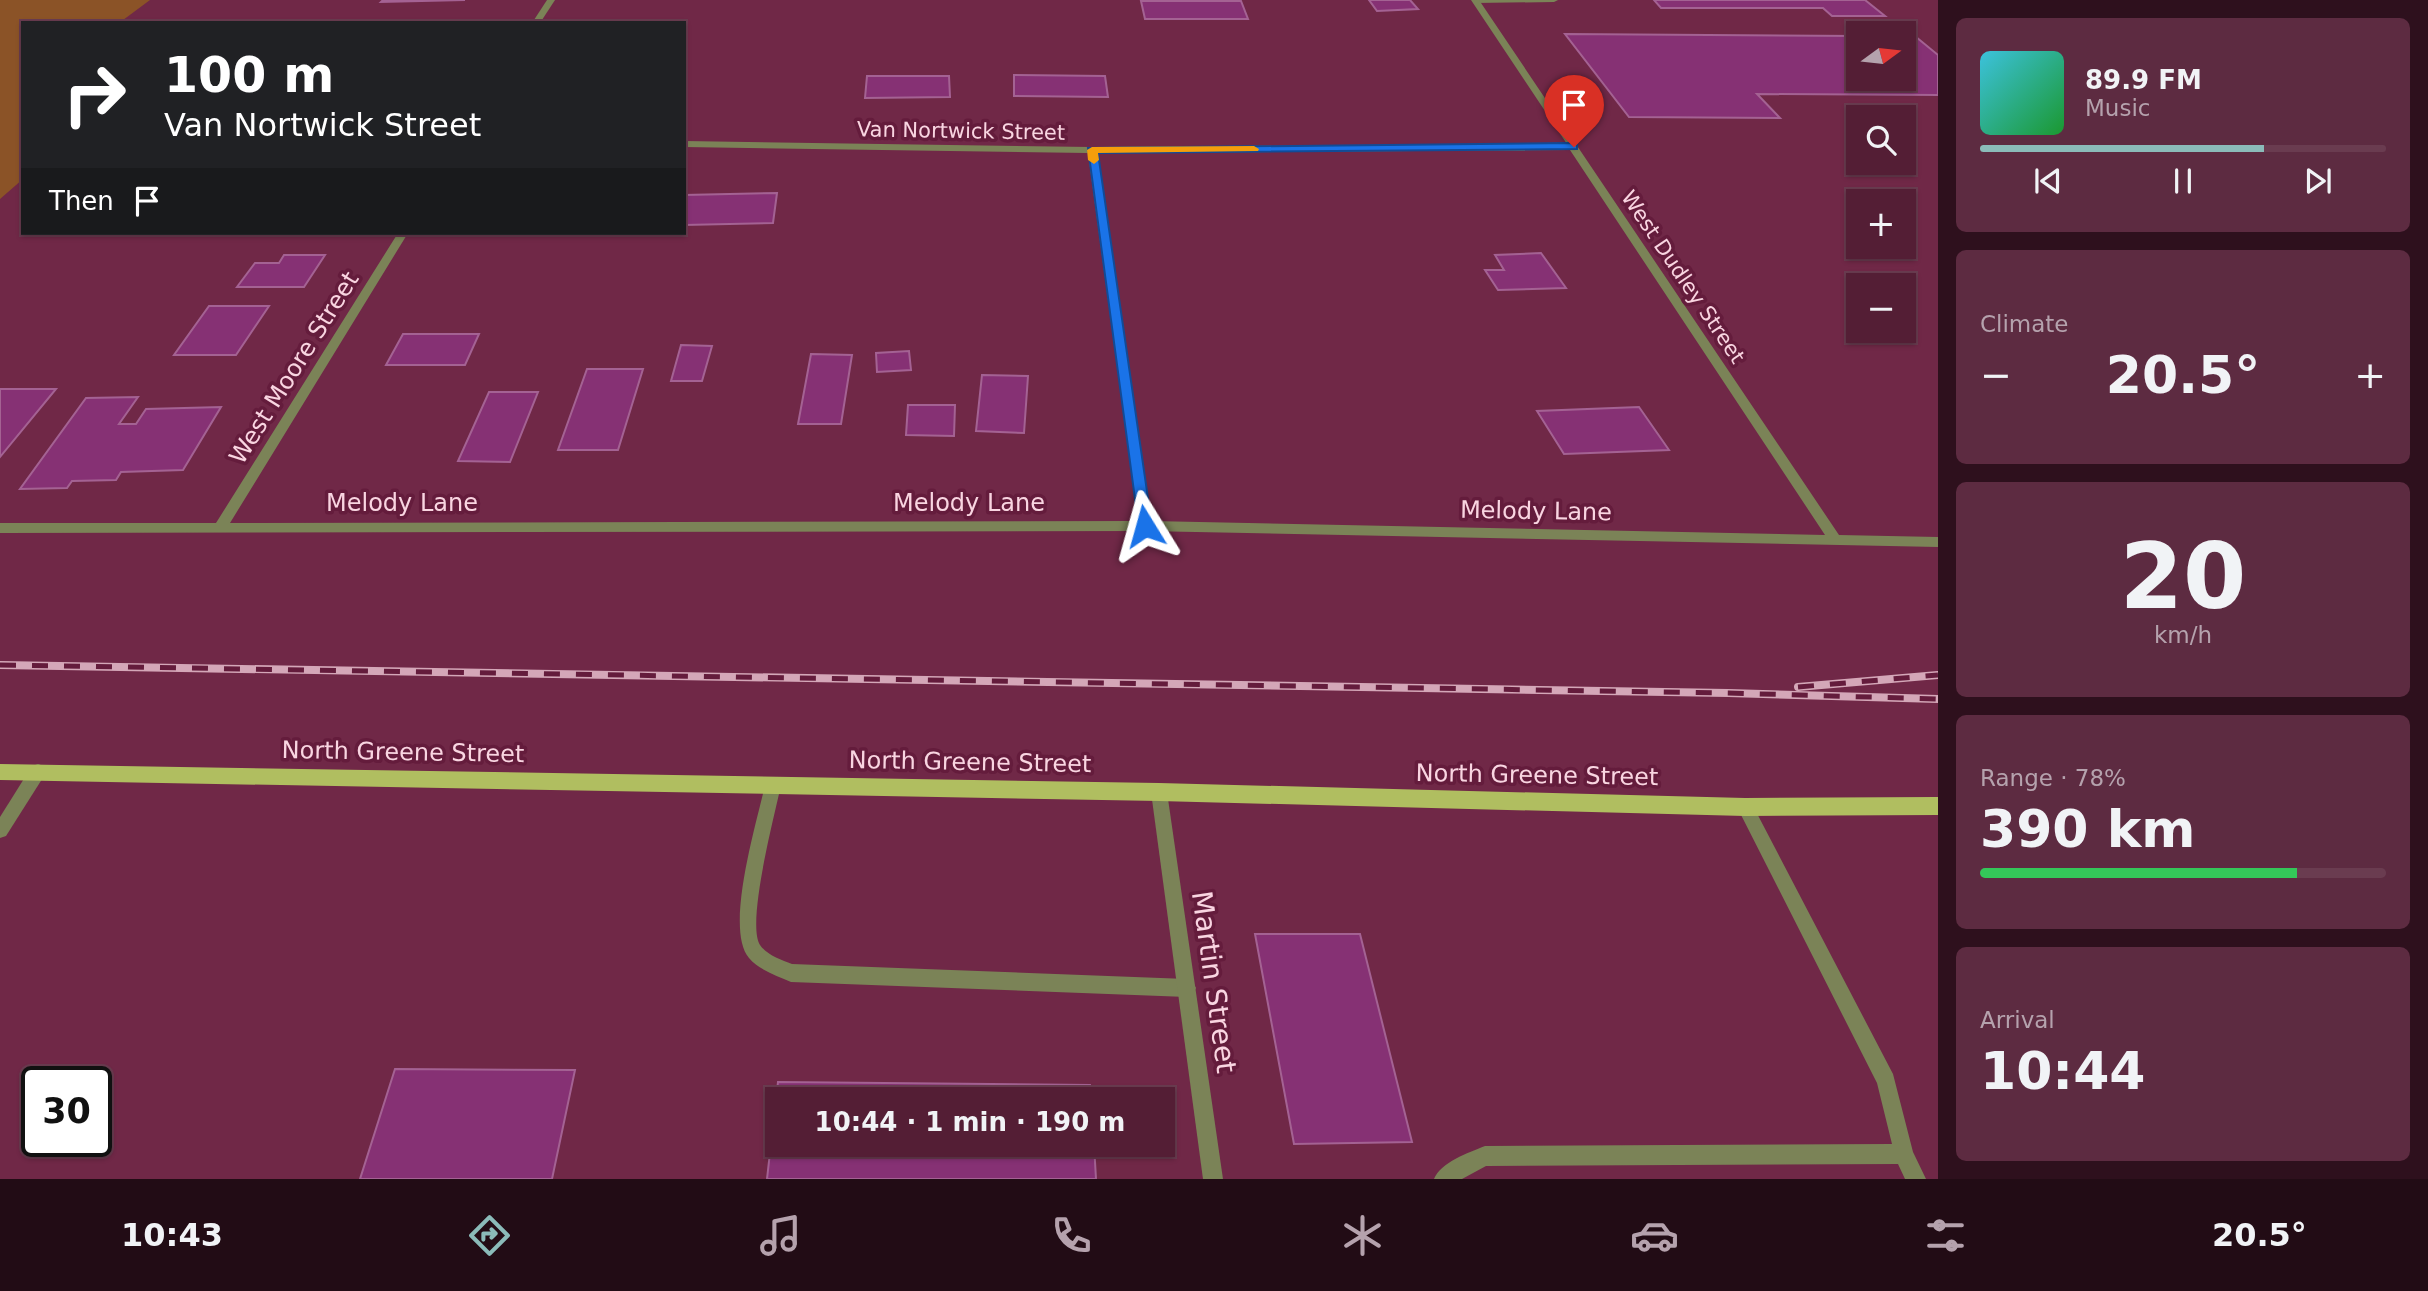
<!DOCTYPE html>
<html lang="en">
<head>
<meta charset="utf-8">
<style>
	:root { --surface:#541e35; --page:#5d2b41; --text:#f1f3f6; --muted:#b5a2ad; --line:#6a3c50; --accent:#8bbbb9 }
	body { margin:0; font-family:"DejaVu Sans",sans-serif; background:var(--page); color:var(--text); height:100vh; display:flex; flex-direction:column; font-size:26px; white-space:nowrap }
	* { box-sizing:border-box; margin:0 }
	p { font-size:23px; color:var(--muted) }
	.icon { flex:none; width:38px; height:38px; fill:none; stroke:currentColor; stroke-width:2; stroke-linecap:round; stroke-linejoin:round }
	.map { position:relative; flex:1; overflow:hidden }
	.side { display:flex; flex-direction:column; gap:18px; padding:18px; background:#2e101d; width:490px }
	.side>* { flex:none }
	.guide { position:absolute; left:21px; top:21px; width:665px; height:214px; border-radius:0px; box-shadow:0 2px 5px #0004,0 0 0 2px var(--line); background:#202124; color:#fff; overflow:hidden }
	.needle { width:46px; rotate:75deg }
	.controls { position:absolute; left:1846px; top:21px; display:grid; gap:14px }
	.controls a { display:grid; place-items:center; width:70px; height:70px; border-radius:0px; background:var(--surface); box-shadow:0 2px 5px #0004,0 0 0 2px var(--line); font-size:35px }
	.speed { position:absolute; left:21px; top:1066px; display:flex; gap:14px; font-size:35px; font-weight:700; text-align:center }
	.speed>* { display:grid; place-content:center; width:91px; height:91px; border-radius:50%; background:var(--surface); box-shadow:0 2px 5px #0004,0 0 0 2px var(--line); line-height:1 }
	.speed .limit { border:4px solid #111; border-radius:10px; background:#fff; color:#111 }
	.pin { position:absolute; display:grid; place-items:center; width:60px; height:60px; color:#fff; margin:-72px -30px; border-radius:50% 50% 50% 0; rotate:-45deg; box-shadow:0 0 7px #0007 }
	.pin .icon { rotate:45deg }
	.me { position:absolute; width:77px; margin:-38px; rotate:352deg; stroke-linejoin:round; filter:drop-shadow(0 0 5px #0008) }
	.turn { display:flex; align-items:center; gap:24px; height:147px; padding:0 28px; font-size:32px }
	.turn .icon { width:91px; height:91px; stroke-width:2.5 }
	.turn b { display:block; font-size:49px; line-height:60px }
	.then { display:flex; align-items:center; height:66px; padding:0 28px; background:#0003; gap:14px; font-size:26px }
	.big { font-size:52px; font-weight:600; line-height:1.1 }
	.side .tile { flex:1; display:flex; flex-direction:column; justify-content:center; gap:10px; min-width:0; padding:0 24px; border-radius:10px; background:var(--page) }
	.side .dial { align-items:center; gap:0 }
	.dial b { font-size:91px; line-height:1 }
	.song { display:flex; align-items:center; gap:21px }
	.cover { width:84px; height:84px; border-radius:10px; background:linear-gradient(135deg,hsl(190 70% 55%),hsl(130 70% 35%)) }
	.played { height:7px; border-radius:4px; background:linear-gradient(90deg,var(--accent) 70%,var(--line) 70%) }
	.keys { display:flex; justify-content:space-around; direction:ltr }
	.heat { display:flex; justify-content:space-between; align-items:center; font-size:38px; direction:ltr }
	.charge { height:10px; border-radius:5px; background:linear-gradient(90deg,#34c759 78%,var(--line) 0) }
	.trip { position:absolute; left:765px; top:1087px; width:410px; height:70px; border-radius:0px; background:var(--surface); box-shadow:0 2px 5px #0004,0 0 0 2px var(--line); font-weight:600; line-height:70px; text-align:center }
	.tab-bar { display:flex; height:112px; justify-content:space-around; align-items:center; background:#220c15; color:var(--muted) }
	.tab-bar .icon { width:49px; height:49px }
	.tab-bar .active { color:var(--accent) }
	.tab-bar b { font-size:32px; color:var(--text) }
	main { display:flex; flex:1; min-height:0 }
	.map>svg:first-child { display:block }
	.green { fill:#8b5327 }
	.building { fill:#863174; stroke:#a46293; stroke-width:2 }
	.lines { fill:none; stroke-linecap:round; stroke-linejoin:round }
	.lane { fill:#7b8357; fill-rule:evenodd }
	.street { fill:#7b8357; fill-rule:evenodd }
	.primary { fill:#b0be60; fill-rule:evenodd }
	.rail-casing { stroke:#d4a7b8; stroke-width:8 }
	.rail { stroke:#641c3c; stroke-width:5; stroke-dasharray:16; stroke-linecap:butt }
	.route { fill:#1a73e8; stroke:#114b97; stroke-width:2 }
	.slow { fill:#f59e0b }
	.labels { text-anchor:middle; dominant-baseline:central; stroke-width:7; stroke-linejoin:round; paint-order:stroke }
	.far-street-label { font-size:21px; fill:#f9d5e1; stroke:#641c3c }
	.street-label { font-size:24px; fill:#f9d5e1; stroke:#641c3c }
	.near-street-label { font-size:28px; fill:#f9d5e1; stroke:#641c3c }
</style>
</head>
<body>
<main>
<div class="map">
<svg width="1938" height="1179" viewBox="0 0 1938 1179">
	<rect width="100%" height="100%" fill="#702847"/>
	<polygon class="green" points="0,0 150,0 119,23 23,23 23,179 0,199"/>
	<g class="building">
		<polygon points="383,0 465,0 381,2"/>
		<polygon points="1369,0 1410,0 1418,9 1377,11"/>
		<polygon points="1654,0 1865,0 1885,16 1832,16 1823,8 1661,8"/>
		<polygon points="1141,1 1241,1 1248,19 1145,19"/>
		<polygon points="1565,34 1858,36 1858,79 1904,79 1904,36 1916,37 1938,55 1938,95 1757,94 1780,118 1629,117"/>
		<polygon points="1014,75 1105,76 1108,97 1014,96"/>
		<polygon points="867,76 949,76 950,97 865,98"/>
		<polygon points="777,193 773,223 684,225 684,195"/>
		<polygon points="1541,253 1566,288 1498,290 1485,270 1504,270 1495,255"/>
		<polygon points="284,255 325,255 304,287 237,287 255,263 279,263"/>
		<polygon points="209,306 269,306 236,355 174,355"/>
		<polygon points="403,334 479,334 465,365 386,365"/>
		<polygon points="681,345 712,346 702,381 671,381"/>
		<polygon points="909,351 911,370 877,372 876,353"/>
		<polygon points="811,354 852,355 841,424 798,424"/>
		<polygon points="587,369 643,369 618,450 558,450"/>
		<polygon points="982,375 1028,376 1024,433 976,431"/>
		<polygon points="0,389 56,389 0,457"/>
		<polygon points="489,392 538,392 510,462 458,461"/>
		<polygon points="138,397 119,424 136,424 146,409 221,407 183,470 121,472 116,480 72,481 67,488 20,489 86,398"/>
		<polygon points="908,405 955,405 954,436 906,435"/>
		<polygon points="1639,407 1669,450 1564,454 1537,411"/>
		<polygon points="1255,934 1360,934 1412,1142 1294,1144"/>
		<polygon points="395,1069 575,1070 552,1179 360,1179"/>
		<polygon points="778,1082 1090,1085 1091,1099 777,1099 777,1144 1094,1144 1096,1179 767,1179"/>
	</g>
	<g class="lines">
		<g class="lane">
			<polygon points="1472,0 1558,0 1554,2 1475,3"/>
			<path d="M773 778 779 780 781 785C775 814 746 923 760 945 767 955 781 960 792 964L1187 979 1193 982 1196 988 1193 994 1187 997 791 982C777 976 759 970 749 958 724 929 757 822 765 785L767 780Z"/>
			<path d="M1745 800 1751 802 1893 1074 1913 1152 1926 1179H1905L1898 1164 1486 1166 1462 1179H1434C1441 1162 1468 1153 1485 1146L1892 1144 1877 1083 1737 807 1739 802Z"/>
		</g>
		<g class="street">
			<polygon points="547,0 555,0 540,23 532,23"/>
			<path d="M1471 0H1479L1839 535 1938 537V547L1145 531 0 533V523H216L398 233H408L230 523 1138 521 1088 153 684 147V141L1092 147 1567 144ZM1570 150 1825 535 1151 521 1097 153Z"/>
			<polygon points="38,764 44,766 46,771 44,776 6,836 0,838 0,817 32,766"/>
			<polygon points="1159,785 1165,787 1167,792 1223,1179 1203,1179 1151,792 1153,787"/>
		</g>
		<polygon class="primary" points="0,764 1159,783 1745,798 1938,797 1938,815 1745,816 1159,801 0,780"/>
		<defs>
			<g id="rail">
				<polyline points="0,665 1728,693 1938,699"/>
				<polyline points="1798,687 1938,675"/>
			</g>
		</defs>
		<use href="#rail" class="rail-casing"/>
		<use href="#rail" class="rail"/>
	</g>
	<polygon class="route" points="1574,143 1577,144 1577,149 1098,153 1152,526 1145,531 1139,529 1088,148"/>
	<polygon class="slow" points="1254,146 1259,149 1258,151 1098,153 1099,160 1094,164 1088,160 1087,150 1092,147"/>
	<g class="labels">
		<g class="far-street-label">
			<text transform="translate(961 131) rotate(1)">Van Nortwick Street</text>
			<text transform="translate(1683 277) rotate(56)">West Dudley Street</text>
		</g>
		<g class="street-label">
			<text transform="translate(294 368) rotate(-58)">West Moore Street</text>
			<text x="402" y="503">Melody Lane</text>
			<text x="969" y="503">Melody Lane</text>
			<text transform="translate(1536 511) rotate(1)">Melody Lane</text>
			<text transform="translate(403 752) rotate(1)">North Greene Street</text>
			<text transform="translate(970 762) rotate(1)">North Greene Street</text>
			<text transform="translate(1537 775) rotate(1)">North Greene Street</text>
		</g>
		<g class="near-street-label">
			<text transform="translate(1214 982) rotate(82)">Martin Street</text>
		</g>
	</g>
</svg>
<div class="controls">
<a><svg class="needle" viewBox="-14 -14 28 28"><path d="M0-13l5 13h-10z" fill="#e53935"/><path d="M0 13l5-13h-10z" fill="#b5a2ad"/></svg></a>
<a><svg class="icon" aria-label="search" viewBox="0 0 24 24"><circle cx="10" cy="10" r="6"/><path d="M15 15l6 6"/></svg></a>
<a>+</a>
<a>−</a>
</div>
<div class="speed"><div class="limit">30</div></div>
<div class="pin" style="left:1574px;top:147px;background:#d93025"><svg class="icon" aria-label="arrive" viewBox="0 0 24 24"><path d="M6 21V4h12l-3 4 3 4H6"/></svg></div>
<svg class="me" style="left:1145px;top:526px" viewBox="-20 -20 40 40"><path d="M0-17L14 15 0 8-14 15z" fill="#1a73e8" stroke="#fff" stroke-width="4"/></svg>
<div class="trip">10:44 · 1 min · 190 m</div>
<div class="guide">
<div class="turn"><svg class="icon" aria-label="right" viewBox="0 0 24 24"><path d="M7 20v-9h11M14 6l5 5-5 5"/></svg><div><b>100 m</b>Van Nortwick Street</div></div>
<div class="then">Then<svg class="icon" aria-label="arrive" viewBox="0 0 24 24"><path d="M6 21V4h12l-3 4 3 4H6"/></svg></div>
</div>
</div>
<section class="side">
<div class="tile">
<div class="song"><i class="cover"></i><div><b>89.9 FM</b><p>Music</p></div></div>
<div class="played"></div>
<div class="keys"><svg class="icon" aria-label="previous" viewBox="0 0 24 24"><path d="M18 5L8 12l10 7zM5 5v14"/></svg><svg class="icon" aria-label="pause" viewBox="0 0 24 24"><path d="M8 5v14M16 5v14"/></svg><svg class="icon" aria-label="next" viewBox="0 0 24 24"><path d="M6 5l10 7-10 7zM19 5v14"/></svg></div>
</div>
<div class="tile"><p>Climate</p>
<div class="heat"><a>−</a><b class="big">20.5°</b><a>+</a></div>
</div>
<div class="tile dial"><b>20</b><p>km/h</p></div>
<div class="tile"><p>Range · 78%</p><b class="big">390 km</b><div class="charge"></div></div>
<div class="tile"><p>Arrival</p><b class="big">10:44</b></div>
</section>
</main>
<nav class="tab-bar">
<b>10:43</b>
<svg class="icon active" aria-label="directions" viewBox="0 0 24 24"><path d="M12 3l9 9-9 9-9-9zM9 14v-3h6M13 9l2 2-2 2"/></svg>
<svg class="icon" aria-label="music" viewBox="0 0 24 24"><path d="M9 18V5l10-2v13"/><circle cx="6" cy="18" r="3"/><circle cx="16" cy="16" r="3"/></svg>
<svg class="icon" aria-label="phone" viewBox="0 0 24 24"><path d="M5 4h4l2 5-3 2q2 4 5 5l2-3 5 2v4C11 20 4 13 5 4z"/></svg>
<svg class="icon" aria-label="climate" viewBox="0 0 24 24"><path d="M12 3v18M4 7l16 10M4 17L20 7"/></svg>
<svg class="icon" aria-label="car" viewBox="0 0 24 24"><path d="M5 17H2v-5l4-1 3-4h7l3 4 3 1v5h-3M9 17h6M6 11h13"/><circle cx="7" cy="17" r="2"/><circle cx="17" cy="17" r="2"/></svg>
<svg class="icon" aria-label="filters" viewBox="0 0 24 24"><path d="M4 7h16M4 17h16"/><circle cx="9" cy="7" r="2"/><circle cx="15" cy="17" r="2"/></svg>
<b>20.5°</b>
</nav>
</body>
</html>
